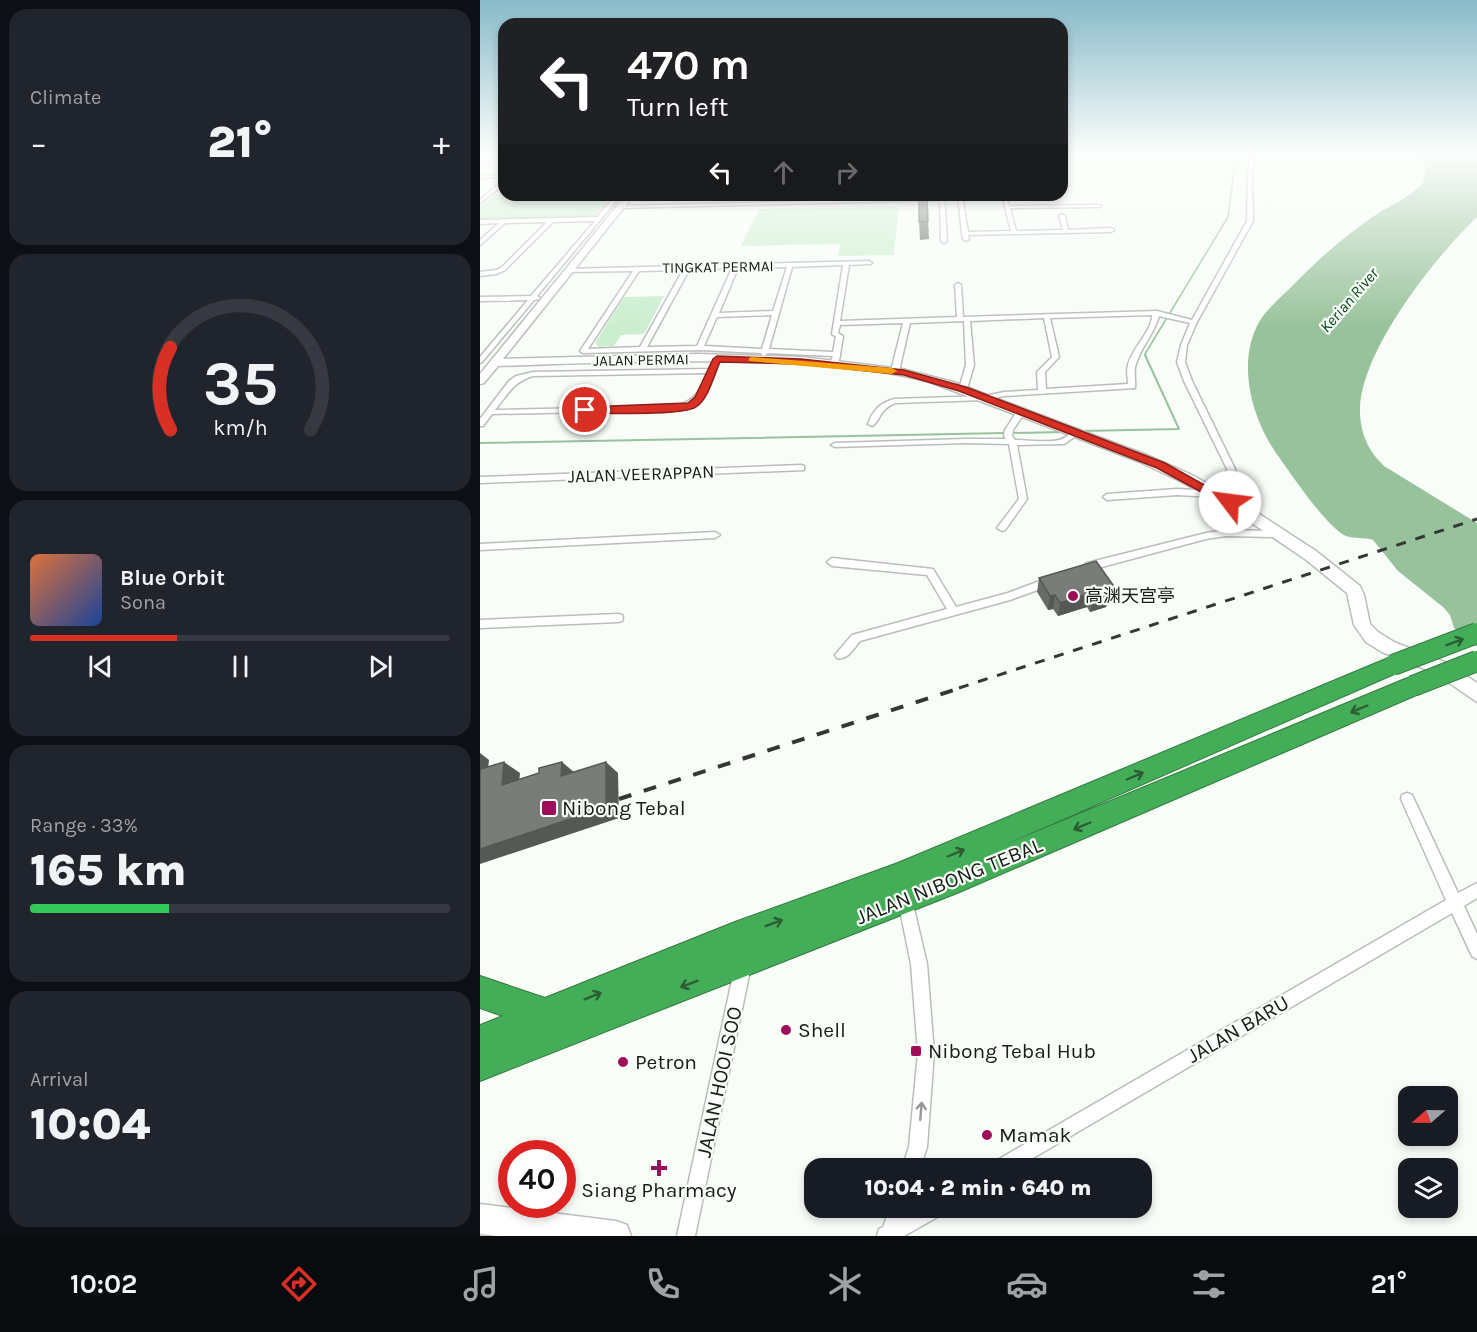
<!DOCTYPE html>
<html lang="en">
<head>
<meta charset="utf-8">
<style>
	:root { --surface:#171b24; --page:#20242c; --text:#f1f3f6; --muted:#9ea1a6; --line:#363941; --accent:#d93025 }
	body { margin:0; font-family:Karla,"Noto Sans SC",sans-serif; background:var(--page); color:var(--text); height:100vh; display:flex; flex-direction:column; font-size:22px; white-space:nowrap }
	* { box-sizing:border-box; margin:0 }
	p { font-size:20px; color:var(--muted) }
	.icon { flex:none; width:33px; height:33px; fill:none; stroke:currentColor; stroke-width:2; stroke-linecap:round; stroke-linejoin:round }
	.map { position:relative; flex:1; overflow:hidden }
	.details { display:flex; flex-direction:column; gap:9px; padding:9px; background:#0d0f14; width:480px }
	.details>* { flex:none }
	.top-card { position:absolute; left:18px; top:18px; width:570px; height:183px; border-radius:18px; box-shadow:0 3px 9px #0003; background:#202124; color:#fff; overflow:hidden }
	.needle { width:39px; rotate:250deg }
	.fabs { position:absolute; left:918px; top:1086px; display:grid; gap:12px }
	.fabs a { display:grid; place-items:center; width:60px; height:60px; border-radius:12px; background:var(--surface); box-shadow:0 3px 9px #0003; font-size:30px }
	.speed { position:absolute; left:18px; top:1140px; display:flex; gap:12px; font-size:30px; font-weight:700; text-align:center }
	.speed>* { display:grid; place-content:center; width:78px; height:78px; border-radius:50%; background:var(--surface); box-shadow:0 3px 9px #0003; line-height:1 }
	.speed .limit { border:9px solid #d22; background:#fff; color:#111 }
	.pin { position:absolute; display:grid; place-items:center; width:51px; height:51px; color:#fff; margin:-26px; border:3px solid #fff; border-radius:50%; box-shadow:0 2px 6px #0007 }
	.me { position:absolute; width:66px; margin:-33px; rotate:300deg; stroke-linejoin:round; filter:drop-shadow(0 0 4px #0008) }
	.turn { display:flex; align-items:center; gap:21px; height:126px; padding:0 30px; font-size:27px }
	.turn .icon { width:78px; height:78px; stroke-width:2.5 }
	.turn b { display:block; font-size:42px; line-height:51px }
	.lanes { display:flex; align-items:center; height:57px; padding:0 30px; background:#0003; justify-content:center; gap:30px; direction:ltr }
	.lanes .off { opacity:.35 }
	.big { font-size:45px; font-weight:800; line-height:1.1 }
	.details .card { flex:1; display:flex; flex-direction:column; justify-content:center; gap:9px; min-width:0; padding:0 21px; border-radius:18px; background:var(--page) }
	.details .dial { align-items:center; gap:0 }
	.dial svg { height:156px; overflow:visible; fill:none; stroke:var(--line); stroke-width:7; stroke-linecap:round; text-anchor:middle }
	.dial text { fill:var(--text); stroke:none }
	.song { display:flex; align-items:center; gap:18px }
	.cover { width:72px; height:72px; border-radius:9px; background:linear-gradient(135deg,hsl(20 70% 55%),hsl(220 70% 35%)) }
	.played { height:6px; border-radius:3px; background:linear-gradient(90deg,var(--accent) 35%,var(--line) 35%) }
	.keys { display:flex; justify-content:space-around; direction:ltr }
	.heat { display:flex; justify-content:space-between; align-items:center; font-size:33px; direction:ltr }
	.charge { height:9px; border-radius:4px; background:linear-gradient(90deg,#34c759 33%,var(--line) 0) }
	.trip { position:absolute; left:324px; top:1158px; width:348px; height:60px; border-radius:18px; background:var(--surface); box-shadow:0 3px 9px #0003; font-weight:800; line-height:60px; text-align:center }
	.tabs { display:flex; height:96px; justify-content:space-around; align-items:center; background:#090b0e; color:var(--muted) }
	.tabs .icon { width:42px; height:42px }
	.tabs .active { color:var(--accent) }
	.tabs b { font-size:27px; color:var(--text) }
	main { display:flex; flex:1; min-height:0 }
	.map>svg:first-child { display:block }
	.green { fill:#cbeece }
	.water { fill:#98c29b }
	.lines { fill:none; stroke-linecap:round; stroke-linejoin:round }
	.stream-far1 { stroke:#98c29b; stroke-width:1.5 }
	.stream { stroke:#98c29b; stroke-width:2 }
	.street-casing { stroke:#babeba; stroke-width:3 }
	.secondary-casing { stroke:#babeba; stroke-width:3 }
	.highway-casing { stroke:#347b41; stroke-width:2 }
	.street { fill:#fff; fill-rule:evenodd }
	.secondary { fill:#fff; fill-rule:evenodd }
	.highway { fill:#43ae57; fill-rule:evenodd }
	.rail-far1 { stroke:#353735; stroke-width:3; stroke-dasharray:10 10; stroke-linecap:butt }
	.rail { stroke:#353735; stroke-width:4; stroke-dasharray:13 13; stroke-linecap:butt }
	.highway-bridge-casing { stroke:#347b41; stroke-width:22; stroke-linecap:butt }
	.highway-bridge { stroke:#43ae57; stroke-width:20 }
	.wall { fill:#686c68 }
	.shaded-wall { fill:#555855 }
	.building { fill:#797d79; stroke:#555855; stroke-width:1.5 }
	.oneway { stroke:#2c5d35 }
	.oneway2 { stroke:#989898 }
	.route { fill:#d93025; stroke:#8d1f18; stroke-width:1.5 }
	.slow { fill:#f59e0b }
	.poi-dot { fill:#9e0e59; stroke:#f8fdf8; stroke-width:2 }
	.labels { text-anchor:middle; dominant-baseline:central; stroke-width:4.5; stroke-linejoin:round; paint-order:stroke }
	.far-street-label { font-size:15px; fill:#191b19; stroke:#f8fdf8 }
	.far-water-label { font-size:16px; font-style:italic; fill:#034716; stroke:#f8fdf8 }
	.street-label { font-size:18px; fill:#191b19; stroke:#f8fdf8 }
	.poi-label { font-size:18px; fill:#191b19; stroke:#f8fdf8; text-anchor:start }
	.near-poi-label { font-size:21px; fill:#191b19; stroke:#f8fdf8; text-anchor:start }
	.near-street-label { font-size:21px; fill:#191b19; stroke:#f8fdf8 }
</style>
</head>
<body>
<main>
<section class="details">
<div class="card"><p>Climate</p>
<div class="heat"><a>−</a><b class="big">21°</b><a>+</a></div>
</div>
<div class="card dial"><svg viewBox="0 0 100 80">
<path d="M14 69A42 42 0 1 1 86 69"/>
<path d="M14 69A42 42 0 0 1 14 27" stroke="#d93025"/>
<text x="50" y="56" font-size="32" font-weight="700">35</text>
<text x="50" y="72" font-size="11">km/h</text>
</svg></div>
<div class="card">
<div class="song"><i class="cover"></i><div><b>Blue Orbit</b><p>Sona</p></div></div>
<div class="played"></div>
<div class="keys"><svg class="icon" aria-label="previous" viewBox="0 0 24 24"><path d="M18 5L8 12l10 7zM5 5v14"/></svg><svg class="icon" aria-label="pause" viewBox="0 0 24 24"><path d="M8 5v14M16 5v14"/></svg><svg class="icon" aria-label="next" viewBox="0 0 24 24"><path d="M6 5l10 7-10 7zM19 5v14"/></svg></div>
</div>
<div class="card"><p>Range · 33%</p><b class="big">165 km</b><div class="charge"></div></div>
<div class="card"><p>Arrival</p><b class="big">10:04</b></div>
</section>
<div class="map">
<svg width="997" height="1236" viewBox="0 0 997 1236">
	<rect width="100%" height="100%" fill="#f8fdf8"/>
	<g class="green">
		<polygon points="15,194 24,195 133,195 114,217 0,220 0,206"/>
		<polygon points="419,207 414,255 358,256 360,244 261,246 279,209"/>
		<polygon points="184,296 164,334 141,335 134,346 119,347 115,343 144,297"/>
	</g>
	<path class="water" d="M938 155H990L997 160V217C956 256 877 354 880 414 881 435 889 452 904 466L997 523V647L974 628 970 615 963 607 918 571 893 540C884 537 875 539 866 536 847 528 809 471 796 453 770 415 755 356 783 316 793 303 807 292 818 280 841 257 864 237 891 218 908 206 928 199 943 183L946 166Z"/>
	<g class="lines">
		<polyline class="stream-far1" points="666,356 665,354 748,217 756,154"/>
		<g class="stream">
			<polyline points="602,431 699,429 665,355"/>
			<polyline points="0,443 583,432"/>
		</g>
		<defs>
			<g id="street">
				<path d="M771 154H775L772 173 773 221 717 322 707 345 705 362 712 381 755 469 753 504H747L746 502 747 469 704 381 697 362 701 345 710 323 679 316C674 334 661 347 656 364 653 371 656 380 655 388L524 396 505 400 415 403C397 411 402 420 392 426L388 424C393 410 400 403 414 399L505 396 524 392 558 390 557 372 572 357 564 318 490 321 494 365 487 389 483 391 479 389 486 365 484 321 430 323 419 371 415 373 411 371 423 323 360 325 358 333 363 336 359 361 355 363 351 361 353 356 288 353 284 356 282 355 281 353 220 350 103 353 100 351 153 271 86 272 85 271 88 269 389 261 392 263 391 264 369 265 360 321 477 317 475 285 478 283 481 285 483 317 677 311 712 320 767 221 768 173ZM363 265 352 334 356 337 353 352 289 349 312 267ZM307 267 293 311 239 313 258 268ZM252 268 217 346 167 347 209 270ZM203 270 160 347 108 349 159 271ZM292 315 282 349 224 346 237 317ZM672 315C673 330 652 348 648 365 646 371 648 378 648 384L566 389 565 372 579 357 570 318Z"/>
				<rect x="0" y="161" width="24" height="2"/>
				<polygon points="24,175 24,177 0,178 0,176"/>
				<polygon points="22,181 24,181 24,184 0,203 0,200"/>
				<polygon points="136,195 141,195 57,296 60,298 59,299 54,300 2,362 0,363 0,357 48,300 0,301 0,297 51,296 115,221 73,222 25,270 17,274 0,276 0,272 16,270 21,268 67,222 25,223 0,245 0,240 19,223 0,224 0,220 117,217"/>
				<polygon points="460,195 464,195 467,241 464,243 461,241 460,200 141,208 139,207 141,206 460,198"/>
				<polygon points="478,195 482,195 488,232 531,231 522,195 526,195 529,206 619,205 621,206 619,207 530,208 536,231 583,230 579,216 582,214 585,216 588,230 631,228 634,230 631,232 488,235 489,239 486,241 483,239 482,234"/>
				<path d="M237 357 240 359C232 381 226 402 202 410L12 414 3 426H0V419L29 381 36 376 53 372 229 369 234 359ZM228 373C222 389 215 400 198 406L15 410C28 394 33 382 53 376Z"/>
				<path d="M538 410 545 412 533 430 532 436 535 440C549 440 566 443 579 440 585 439 590 433 596 431L600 433 584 444 537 445 547 499 525 530 522 531 517 528 539 499 529 444 486 443 355 447 351 445 355 443 486 439H526L524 436 525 430Z"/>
				<polygon points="321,465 324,466 324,470 0,483 0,477"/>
				<polygon points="697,489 735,491 739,494 735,497 697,495 627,500 623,497 627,494"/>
				<polygon points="746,530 797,531 802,534 797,537 746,536 726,539 607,571 602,567 607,563 726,533"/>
				<polygon points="235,532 240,535 235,538 0,550 0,544"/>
				<path d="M352 558 453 569 476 607 528 593 570 577 575 581 574 584 530 600 380 641C374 648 367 661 357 658L355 655 372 635 467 609 447 575 352 566 347 562Z"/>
				<polygon points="138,614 142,615 143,618 142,621 138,622 0,628 0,620"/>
				<polygon points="927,793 932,795 978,893 997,883 997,898 984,906 997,934 997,959 992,956 972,913 536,1168 511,1168 514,1162 966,900 921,799 922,795"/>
				<polygon points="425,893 430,895 432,900 447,964 454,1053 447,1147 440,1168 422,1168 429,1147 438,1053 431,964 418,900 420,895"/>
				<polygon points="263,958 268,961 271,966 215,1236 197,1236 255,966 258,961"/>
				<polygon points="410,1208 428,1208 426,1214 437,1208 463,1208 461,1215 424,1236 397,1236 399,1229 403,1227"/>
			</g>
			<g id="secondary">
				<path d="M146 195H154L23 359 218 354 322 357 422 369 473 382 669 456 710 474 761 502 836 551 880 586 884 595 890 624 898 632 914 642 967 663 997 683V702L955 673 902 652 886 642 874 625 867 593 825 559 751 509 700 481 660 462 450 382C402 369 350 365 301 363 206 359 112 363 18 366L4 383 0 384V374Z"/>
				<polygon points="0,1204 136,1221 147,1225 151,1236 18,1236 0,1234"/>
			</g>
			<polygon id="highway" points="913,656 921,659 924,665 921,671 517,848 925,679 933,676 941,679 944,686 941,693 477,893 0,1081 0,1025 23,1016 0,1008 0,976 65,998 255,922 418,863"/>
		</defs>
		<use href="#street" class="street-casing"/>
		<use href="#secondary" class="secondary-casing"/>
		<use href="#highway" class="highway-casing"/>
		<use href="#street" class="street"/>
		<use href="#secondary" class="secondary"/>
		<use href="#highway" class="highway"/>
		<polyline class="rail-far1" points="479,688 997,519"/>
		<polyline class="rail" points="139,799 483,687"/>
		<defs>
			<g id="highway-bridge">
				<polyline points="913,665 997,633"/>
				<polyline points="933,686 997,661"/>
			</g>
		</defs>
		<use href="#highway-bridge" class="highway-bridge-casing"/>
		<use href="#highway-bridge" class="highway-bridge"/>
	</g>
	<g class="wall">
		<polygon points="447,197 449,239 440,240 439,222"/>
		<polygon points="559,578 633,585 630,599 628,600 626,607 610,612 607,607 578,616 573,609 568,610 557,592"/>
	</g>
	<g class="shaded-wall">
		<polygon points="633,585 630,599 628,600 626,607 610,612 613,598 626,587"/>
		<polygon points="610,593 607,607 578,616 580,603"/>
		<polygon points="575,595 573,609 568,610 570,596"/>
		<polygon points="0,753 9,760 8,769 0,774"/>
		<polygon points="24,762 40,773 38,796 22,785"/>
		<polygon points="82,762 95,773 81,776"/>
		<polygon points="126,762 138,773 139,818 0,864 0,849"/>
	</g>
	<g class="building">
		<polygon points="439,197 447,197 448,221 439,222"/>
		<polygon points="616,561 633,585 626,587 629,593 613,598 610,593 580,603 575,595 570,596 559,578"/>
		<polygon points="24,762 22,785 59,773 59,768 82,762 81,776 126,762 126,807 0,849 0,764 1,764 1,769"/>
	</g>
	<defs><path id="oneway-shaft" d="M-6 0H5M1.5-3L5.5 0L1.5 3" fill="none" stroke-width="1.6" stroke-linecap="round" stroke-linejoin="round" transform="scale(1.5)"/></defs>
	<g class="oneway">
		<use href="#oneway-shaft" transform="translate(975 642) rotate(-21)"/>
		<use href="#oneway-shaft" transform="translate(879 709) rotate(157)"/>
		<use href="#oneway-shaft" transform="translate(655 776) rotate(-23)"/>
		<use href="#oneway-shaft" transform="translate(602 826) rotate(157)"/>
		<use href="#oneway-shaft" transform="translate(476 853) rotate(-23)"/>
		<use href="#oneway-shaft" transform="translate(294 923) rotate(-20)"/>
		<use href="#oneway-shaft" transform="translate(209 984) rotate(159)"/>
		<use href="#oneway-shaft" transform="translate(113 996) rotate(-22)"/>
	</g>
	<use class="oneway2" href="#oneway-shaft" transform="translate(441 1111) rotate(-85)"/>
	<linearGradient id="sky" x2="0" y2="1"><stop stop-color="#88bac9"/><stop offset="0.47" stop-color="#fcfefc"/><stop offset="1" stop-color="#fcfefc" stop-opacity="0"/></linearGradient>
	<rect width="997" height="328" fill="url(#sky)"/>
	<path class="route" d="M237 356 321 359 424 370 486 387 685 463 755 502 750 506 745 505 677 468 479 391 424 375 321 364 240 362C234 375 229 398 216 407 203 416 125 413 105 413L100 410 105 407 208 403 215 397 233 359Z"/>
	<polygon class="slow" points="272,357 412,368 417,371 412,374 269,361 269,358"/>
	<g class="poi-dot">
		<circle cx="593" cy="596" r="6"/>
		<rect x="61" y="800" width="16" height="16" rx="3"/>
		<circle cx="306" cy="1030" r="6"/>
		<rect x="430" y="1045" width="12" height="12" rx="3"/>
		<circle cx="143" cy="1062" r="6"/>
		<circle cx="507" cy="1135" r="6"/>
		<path d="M176 1159h6v6h6v6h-6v6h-6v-6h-6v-6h6z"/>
	</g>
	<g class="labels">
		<g class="far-street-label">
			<text transform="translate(238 267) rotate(-1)">TINGKAT PERMAI</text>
			<text transform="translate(161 360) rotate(-1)">JALAN PERMAI</text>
		</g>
		<g class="far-water-label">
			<text transform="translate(869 300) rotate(-49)">Kerian River</text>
		</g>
		<g class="street-label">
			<text transform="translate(161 474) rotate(-2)">JALAN VEERAPPAN</text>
		</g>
		<g class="poi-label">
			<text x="605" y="596">高渊天宫亭</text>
		</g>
		<g class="near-poi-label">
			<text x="82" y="808">Nibong Tebal</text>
			<text x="318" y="1030">Shell</text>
			<text x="448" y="1051">Nibong Tebal Hub</text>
			<text x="155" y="1062">Petron</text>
			<text x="519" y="1135">Mamak</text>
			<text x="179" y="1190" text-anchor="middle">Siang Pharmacy</text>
		</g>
		<g class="near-street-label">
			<text transform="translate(469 881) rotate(-22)">JALAN NIBONG TEBAL</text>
			<text transform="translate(758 1029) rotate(-30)">JALAN BARU</text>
			<text transform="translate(239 1082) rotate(-78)">JALAN HOOI SOO</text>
		</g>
	</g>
</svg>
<div class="fabs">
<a><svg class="needle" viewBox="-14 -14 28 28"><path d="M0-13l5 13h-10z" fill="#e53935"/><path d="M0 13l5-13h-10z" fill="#9ea1a6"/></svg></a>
<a><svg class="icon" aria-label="layers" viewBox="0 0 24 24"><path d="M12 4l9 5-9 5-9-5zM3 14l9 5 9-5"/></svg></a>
</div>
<div class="speed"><div class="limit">40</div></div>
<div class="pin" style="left:105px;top:410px;background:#d93025"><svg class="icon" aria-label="arrive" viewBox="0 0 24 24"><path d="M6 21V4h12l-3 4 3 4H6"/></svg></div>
<svg class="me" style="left:750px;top:502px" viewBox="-20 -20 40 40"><circle r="19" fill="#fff"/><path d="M0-13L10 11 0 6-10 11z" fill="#d93025"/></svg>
<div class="trip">10:04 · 2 min · 640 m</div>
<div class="top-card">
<div class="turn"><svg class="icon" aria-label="left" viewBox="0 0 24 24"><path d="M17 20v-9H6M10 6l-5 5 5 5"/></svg><div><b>470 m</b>Turn left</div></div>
<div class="lanes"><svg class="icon" aria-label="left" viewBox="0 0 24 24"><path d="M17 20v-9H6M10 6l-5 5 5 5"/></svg><svg class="icon off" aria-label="ahead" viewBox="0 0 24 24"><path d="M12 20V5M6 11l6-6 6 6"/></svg><svg class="icon off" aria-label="right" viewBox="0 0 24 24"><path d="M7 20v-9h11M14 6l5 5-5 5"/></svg></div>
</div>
</div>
</main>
<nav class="tabs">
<b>10:02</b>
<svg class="icon active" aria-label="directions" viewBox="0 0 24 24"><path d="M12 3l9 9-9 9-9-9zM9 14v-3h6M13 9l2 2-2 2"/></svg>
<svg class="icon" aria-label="music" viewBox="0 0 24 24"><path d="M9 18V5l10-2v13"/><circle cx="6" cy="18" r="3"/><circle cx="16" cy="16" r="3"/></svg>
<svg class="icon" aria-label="phone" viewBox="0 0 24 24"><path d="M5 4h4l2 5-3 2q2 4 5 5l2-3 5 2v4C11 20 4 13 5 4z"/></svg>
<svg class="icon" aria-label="climate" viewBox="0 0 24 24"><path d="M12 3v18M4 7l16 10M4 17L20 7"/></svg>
<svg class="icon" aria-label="car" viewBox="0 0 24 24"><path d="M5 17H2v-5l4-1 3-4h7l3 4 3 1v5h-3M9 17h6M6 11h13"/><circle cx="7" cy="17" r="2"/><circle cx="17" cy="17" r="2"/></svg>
<svg class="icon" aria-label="filters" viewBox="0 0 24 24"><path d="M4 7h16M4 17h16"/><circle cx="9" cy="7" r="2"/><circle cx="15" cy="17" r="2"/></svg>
<b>21°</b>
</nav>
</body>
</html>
